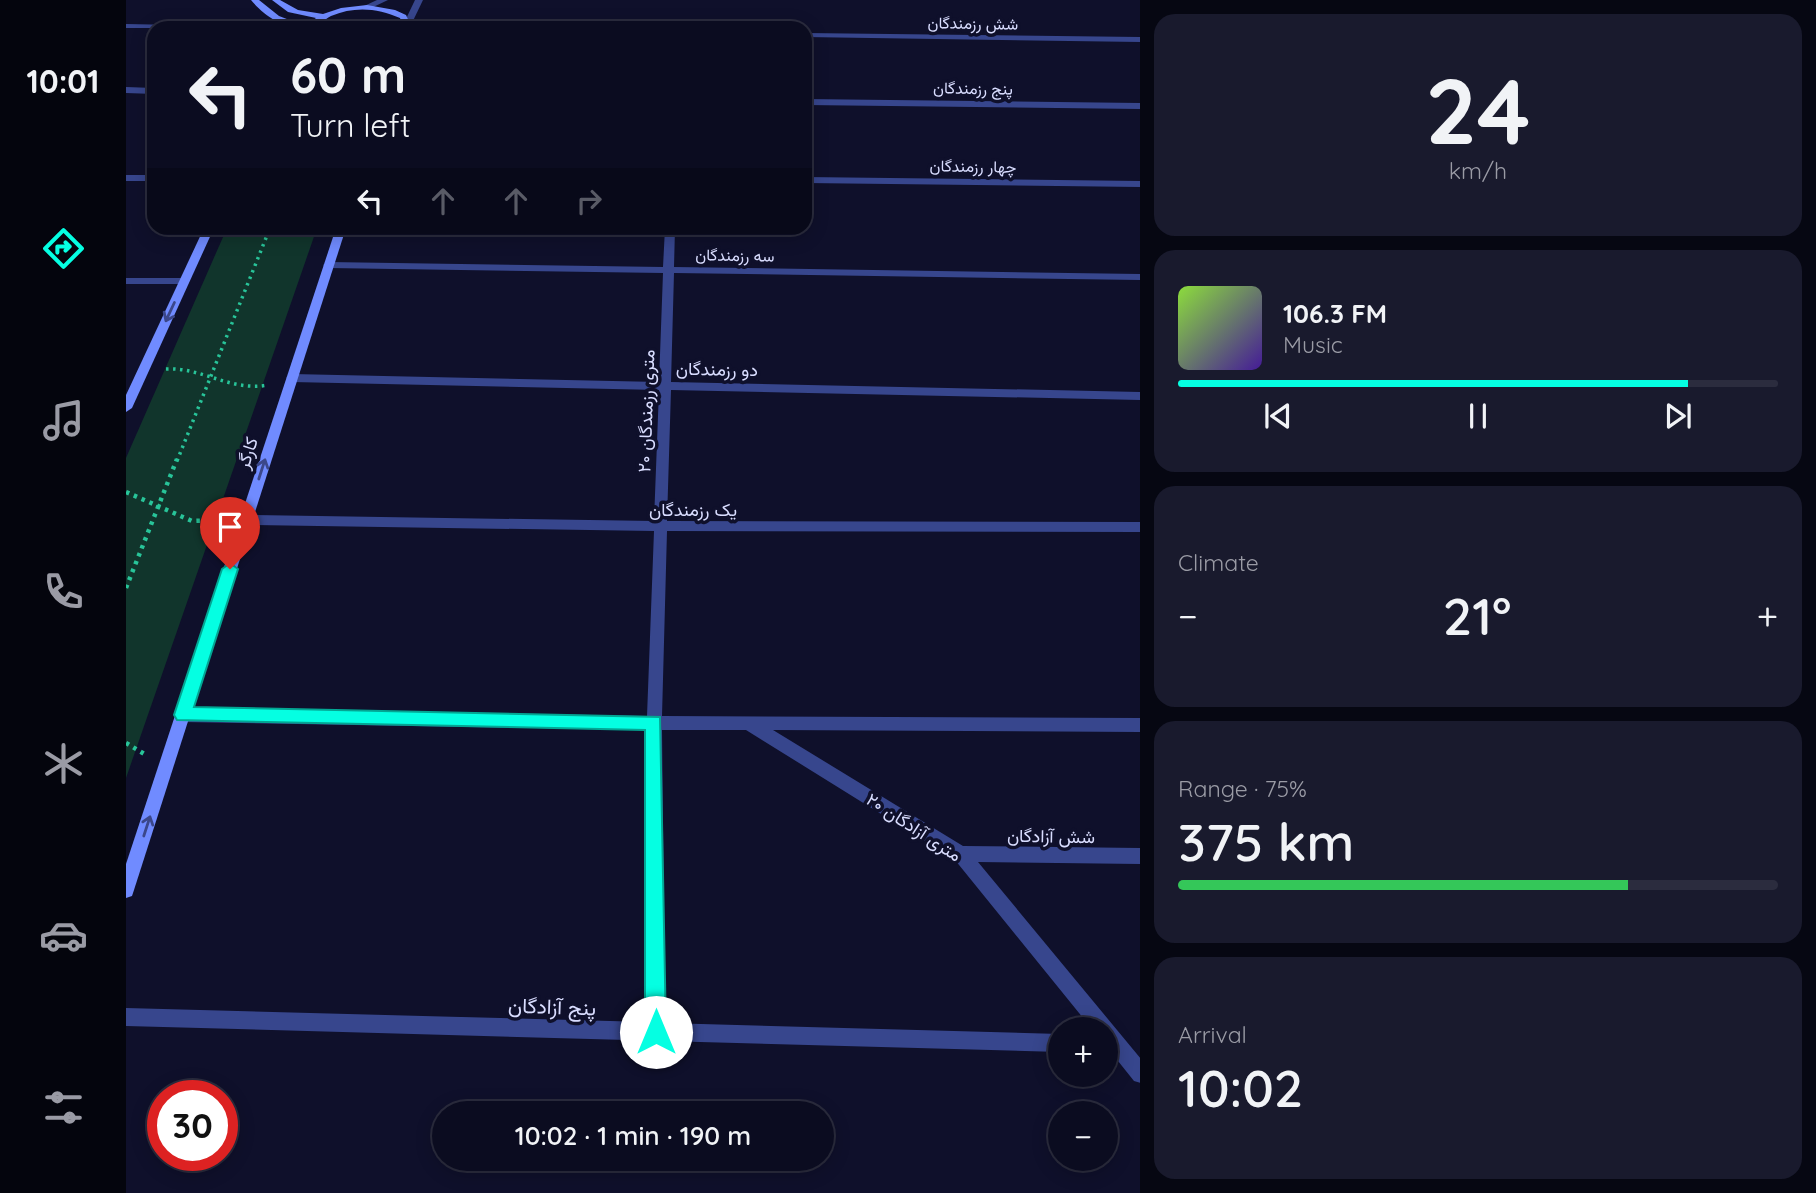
<!DOCTYPE html>
<html lang="en">
<head>
<meta charset="utf-8">
<style>
	:root { --surface:#0b0c20; --page:#191a2d; --text:#f1f3f6; --muted:#9a9ba5; --line:#2b2c3e; --accent:#05ffe2 }
	body { margin:0; font-family:Quicksand,Vazirmatn,sans-serif; background:var(--page); color:var(--text); height:100vh; display:flex; flex-direction:column; font-size:26px; white-space:nowrap }
	* { box-sizing:border-box; margin:0 }
	p { font-size:23px; color:var(--muted) }
	.icon { flex:none; width:38px; height:38px; fill:none; stroke:currentColor; stroke-width:2; stroke-linecap:round; stroke-linejoin:round }
	.map { position:relative; flex:1; overflow:hidden }
	.details { display:flex; flex-direction:column; gap:14px; padding:14px; background:#060712; width:676px }
	.details>* { flex:none }
	.top-card { position:absolute; left:21px; top:21px; width:665px; height:214px; border-radius:21px; box-shadow:0 4px 18px #0003,0 0 0 2px var(--line); background:#0b0c20; color:var(--text); overflow:hidden }
	.buttons { position:absolute; left:922px; top:1017px; display:grid; gap:14px }
	.buttons a { display:grid; place-items:center; width:70px; height:70px; border-radius:50%; background:var(--surface); box-shadow:0 4px 18px #0003,0 0 0 2px var(--line); font-size:35px }
	.speed { position:absolute; left:21px; top:1080px; display:flex; gap:14px; font-size:35px; font-weight:700; text-align:center }
	.speed>* { display:grid; place-content:center; width:91px; height:91px; border-radius:50%; background:var(--surface); box-shadow:0 4px 18px #0003,0 0 0 2px var(--line); line-height:1 }
	.speed .limit { border:10px solid #d22; background:#fff; color:#111 }
	.pin { position:absolute; display:grid; place-items:center; width:60px; height:60px; color:#fff; margin:-72px -30px; border-radius:50% 50% 50% 0; rotate:-45deg; box-shadow:0 0 7px #0007 }
	.pin .icon { rotate:45deg }
	.me { position:absolute; width:77px; margin:-38px; rotate:0deg; stroke-linejoin:round; filter:drop-shadow(0 0 5px #0008) }
	.turn { display:flex; align-items:center; gap:24px; height:147px; padding:0 28px; font-size:32px }
	.turn .icon { width:91px; height:91px; stroke-width:2.5 }
	.turn b { display:block; font-size:49px; line-height:60px }
	.lanes { display:flex; align-items:center; height:66px; padding:0 28px; background:#0003; justify-content:center; gap:35px; direction:ltr }
	.lanes .off { opacity:.35 }
	.big { font-size:52px; font-weight:600; line-height:1.1 }
	.details .tile { flex:1; display:flex; flex-direction:column; justify-content:center; gap:10px; min-width:0; padding:0 24px; border-radius:21px; background:var(--page) }
	.details .dial { align-items:center; gap:0 }
	.dial b { font-size:91px; line-height:1 }
	.song { display:flex; align-items:center; gap:21px }
	.cover { width:84px; height:84px; border-radius:10px; background:linear-gradient(135deg,hsl(90 70% 55%),hsl(260 70% 35%)) }
	.played { height:7px; border-radius:4px; background:linear-gradient(90deg,var(--accent) 85%,var(--line) 85%) }
	.keys { display:flex; justify-content:space-around; direction:ltr }
	.heat { display:flex; justify-content:space-between; align-items:center; font-size:38px; direction:ltr }
	.charge { height:10px; border-radius:5px; background:linear-gradient(90deg,#34c759 75%,var(--line) 0) }
	.trip { position:absolute; left:306px; top:1101px; width:402px; height:70px; border-radius:35px; background:var(--surface); box-shadow:0 4px 18px #0003,0 0 0 2px var(--line); font-weight:600; line-height:70px; text-align:center }
	main { display:flex; flex:1; min-height:0 }
	.tabs { display:flex; flex-direction:column; width:126px; justify-content:space-around; align-items:center; background:#04050d; color:var(--muted) }
	.tabs .icon { width:49px; height:49px }
	.tabs .current { color:var(--accent) }
	.tabs b { font-size:32px; color:var(--text) }
	.map>svg:first-child { display:block }
	.green { fill:#11352c }
	.lines { fill:none; stroke-linecap:round; stroke-linejoin:round }
	.path-far1 { stroke:#28c499; stroke-width:3.5; stroke-dasharray:2.5 4.5; stroke-linecap:butt }
	.path { stroke:#28c499; stroke-width:4.5; stroke-dasharray:3.5 5; stroke-linecap:butt }
	.street { fill:#37468d; fill-rule:evenodd }
	.secondary { fill:#708bff; fill-rule:evenodd }
	.oneway { stroke:#3b478a }
	.route { fill:#05ffe2; stroke:#03a693; stroke-width:2 }
	.labels { text-anchor:middle; dominant-baseline:central; stroke-width:7; stroke-linejoin:round; paint-order:stroke }
	.far-street-label { font-size:16px; fill:#d9ddff; stroke:#0f102b }
	.street-label { font-size:18px; fill:#d9ddff; stroke:#0f102b }
	.near-street-label { font-size:21px; fill:#d9ddff; stroke:#0f102b }
</style>
</head>
<body>
<main>
<nav class="tabs">
<b>10:01</b>
<svg class="icon current" aria-label="directions" viewBox="0 0 24 24"><path d="M12 3l9 9-9 9-9-9zM9 14v-3h6M13 9l2 2-2 2"/></svg>
<svg class="icon" aria-label="music" viewBox="0 0 24 24"><path d="M9 18V5l10-2v13"/><circle cx="6" cy="18" r="3"/><circle cx="16" cy="16" r="3"/></svg>
<svg class="icon" aria-label="phone" viewBox="0 0 24 24"><path d="M5 4h4l2 5-3 2q2 4 5 5l2-3 5 2v4C11 20 4 13 5 4z"/></svg>
<svg class="icon" aria-label="climate" viewBox="0 0 24 24"><path d="M12 3v18M4 7l16 10M4 17L20 7"/></svg>
<svg class="icon" aria-label="car" viewBox="0 0 24 24"><path d="M5 17H2v-5l4-1 3-4h7l3 4 3 1v5h-3M9 17h6M6 11h13"/><circle cx="7" cy="17" r="2"/><circle cx="17" cy="17" r="2"/></svg>
<svg class="icon" aria-label="filters" viewBox="0 0 24 24"><path d="M4 7h16M4 17h16"/><circle cx="9" cy="7" r="2"/><circle cx="15" cy="17" r="2"/></svg>
</nav>
<div class="map">
<svg width="1015" height="1193" viewBox="0 0 1015 1193">
	<rect width="100%" height="100%" fill="#0f102b"/>
	<polygon class="green" points="101,228 191,228 0,778 0,458"/>
	<g class="lines">
		<g class="path-far1">
			<path d="M40 369C76 367 105 392 142 385"/>
			<polyline points="51,461 144,228"/>
		</g>
		<g class="path">
			<polyline points="0,492 66,521 98,520"/>
			<polyline points="0,588 51,459"/>
			<polyline points="0,743 20,755"/>
		</g>
		<g class="street">
			<polygon points="251,0 262,0 243,9 236,7"/>
			<polygon points="289,0 297,0 285,25 279,25 278,23"/>
			<polygon points="0,24 103,26 107,28 0,28"/>
			<polygon points="679,33 1015,37 1015,42 679,37"/>
			<polygon points="0,87 28,88 28,94 0,93"/>
			<polygon points="679,99 1015,103 1015,109 679,105"/>
			<rect x="0" y="175" width="28" height="6"/>
			<polygon points="679,177 1015,181 1015,187 679,183"/>
			<polygon points="539,228 549,228 548,267 1015,274 1015,280 548,273 545,382 1015,392 1015,400 545,390 541,521 1015,522 1015,532 541,531 536,716 1015,718 1015,732 647,730 837,846 1015,848 1015,864 852,862 1015,1059 1015,1083 1008,1081 980,1046 980,1029 966,1029 829,860 620,730 536,730 539,1023 934,1034 934,1052 0,1026 0,1008 521,1022 520,730 57,722 52,720 49,715 52,710 57,708 521,716 528,531 120,525 113,520 120,515 528,521 533,390 166,382 160,378 166,374 533,382 537,273 202,268 197,265 202,262 537,267"/>
			<polygon points="0,278 58,278 63,281 58,284 0,284"/>
		</g>
		<g class="secondary">
			<path d="M125 0H133L153 16 179 26 190 18 162 12 146 0H154L172 10 197 14 215 8 241 5 269 10 280 15 286 28H278L274 18C252 8 228 6 205 16 199 19 193 26 187 28 165 35 138 16 125 0Z"/>
			<polygon points="78,228 88,228 6,408 0,412 0,395"/>
			<polygon points="210,228 220,228 8,890 6,896 0,898 0,864"/>
		</g>
	</g>
	<defs><path id="oneway-shaft" d="M-6 0H5M1.5-3L5.5 0L1.5 3" fill="none" stroke-width="1.6" stroke-linecap="round" stroke-linejoin="round" transform="scale(1.75)"/></defs>
	<g class="oneway">
		<use href="#oneway-shaft" transform="translate(44 312) rotate(115)"/>
		<use href="#oneway-shaft" transform="translate(136 469) rotate(-72)"/>
		<use href="#oneway-shaft" transform="translate(21 826) rotate(-72)"/>
	</g>
	<polygon class="route" points="104,563 112,569 68,707 534,717 540,1032 537,1039 530,1042 522,1039 519,1032 519,730 51,720 48,715 96,569"/>
	<g class="labels">
		<g class="far-street-label">
			<text transform="translate(847 23) rotate(1)">شش رزمندگان</text>
			<text transform="translate(847 88) rotate(1)">پنج رزمندگان</text>
			<text transform="translate(847 166) rotate(1)">چهار رزمندگان</text>
			<text transform="translate(609 255) rotate(1)">سه رزمندگان</text>
		</g>
		<g class="street-label">
			<text transform="translate(591 369) rotate(1)">دو رزمندگان</text>
			<text transform="translate(520 411) rotate(-88)">۲۰ متری رزمندگان</text>
			<text transform="translate(121 453) rotate(-72)">کارگر</text>
			<text x="567" y="509">یک رزمندگان</text>
			<text transform="translate(788 827) rotate(33)">۲۰ متری آزادگان</text>
			<text transform="translate(925 836) rotate(1)">شش آزادگان</text>
		</g>
		<g class="near-street-label">
			<text transform="translate(426 1006) rotate(2)">پنج آزادگان</text>
		</g>
	</g>
</svg>
<div class="buttons">
<a>+</a>
<a>−</a>
</div>
<div class="speed"><div class="limit">30</div></div>
<div class="pin" style="left:104px;top:569px;background:#d93025"><svg class="icon" aria-label="arrive" viewBox="0 0 24 24"><path d="M6 21V4h12l-3 4 3 4H6"/></svg></div>
<svg class="me" style="left:530px;top:1032px" viewBox="-20 -20 40 40"><circle r="19" fill="#fff"/><path d="M0-13L10 11 0 6-10 11z" fill="#05ffe2"/></svg>
<div class="trip">10:02 · 1 min · 190 m</div>
<div class="top-card">
<div class="turn"><svg class="icon" aria-label="left" viewBox="0 0 24 24"><path d="M17 20v-9H6M10 6l-5 5 5 5"/></svg><div><b>60 m</b>Turn left</div></div>
<div class="lanes"><svg class="icon" aria-label="left" viewBox="0 0 24 24"><path d="M17 20v-9H6M10 6l-5 5 5 5"/></svg><svg class="icon off" aria-label="ahead" viewBox="0 0 24 24"><path d="M12 20V5M6 11l6-6 6 6"/></svg><svg class="icon off" aria-label="ahead" viewBox="0 0 24 24"><path d="M12 20V5M6 11l6-6 6 6"/></svg><svg class="icon off" aria-label="right" viewBox="0 0 24 24"><path d="M7 20v-9h11M14 6l5 5-5 5"/></svg></div>
</div>
</div>
<section class="details">
<div class="tile dial"><b>24</b><p>km/h</p></div>
<div class="tile">
<div class="song"><i class="cover"></i><div><b>106.3 FM</b><p>Music</p></div></div>
<div class="played"></div>
<div class="keys"><svg class="icon" aria-label="previous" viewBox="0 0 24 24"><path d="M18 5L8 12l10 7zM5 5v14"/></svg><svg class="icon" aria-label="pause" viewBox="0 0 24 24"><path d="M8 5v14M16 5v14"/></svg><svg class="icon" aria-label="next" viewBox="0 0 24 24"><path d="M6 5l10 7-10 7zM19 5v14"/></svg></div>
</div>
<div class="tile"><p>Climate</p>
<div class="heat"><a>−</a><b class="big">21°</b><a>+</a></div>
</div>
<div class="tile"><p>Range · 75%</p><b class="big">375 km</b><div class="charge"></div></div>
<div class="tile"><p>Arrival</p><b class="big">10:02</b></div>
</section>
</main>
</body>
</html>
